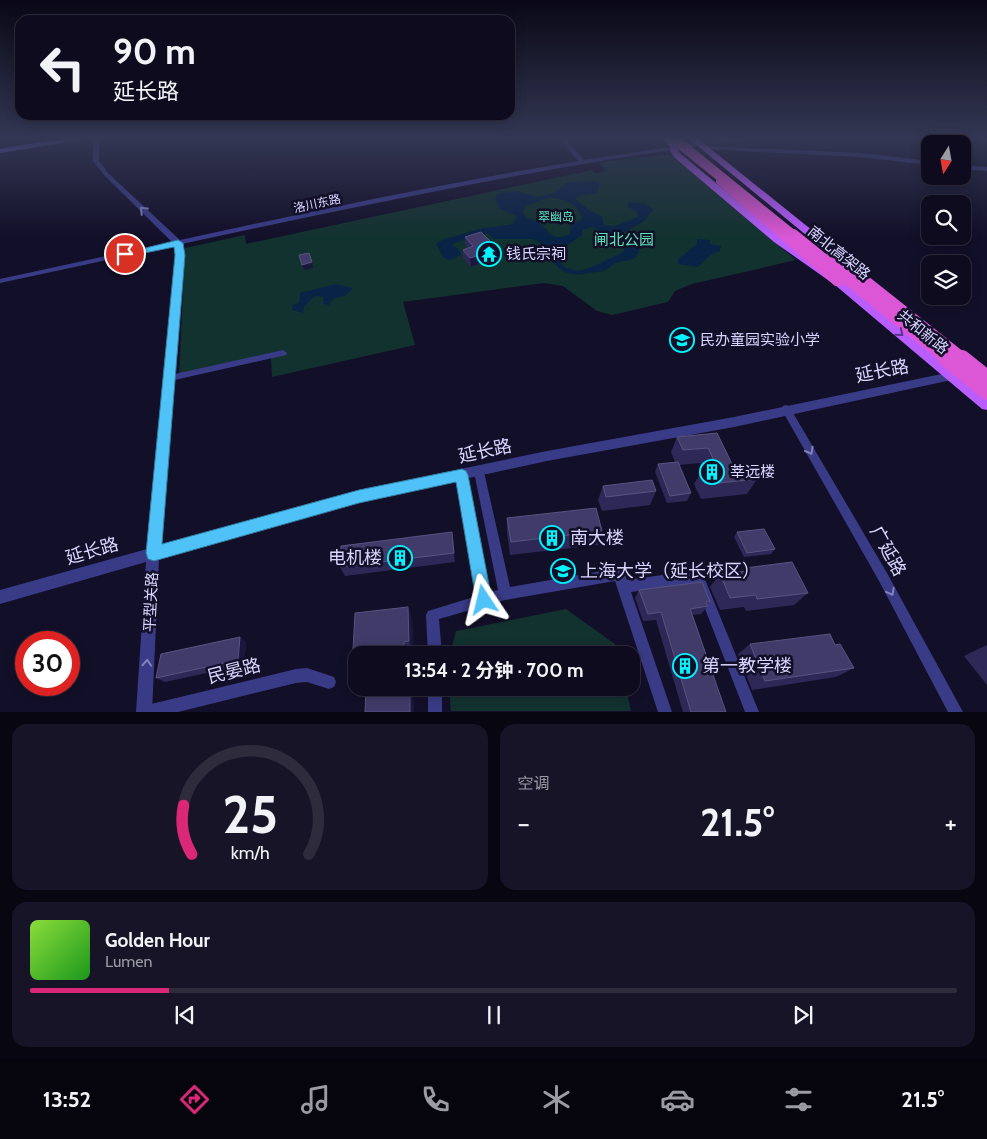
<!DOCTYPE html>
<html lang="zh">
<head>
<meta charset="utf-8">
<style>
	:root { --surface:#0e0b1e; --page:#171427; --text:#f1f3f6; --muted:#9b9ba4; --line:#2e2b3c; --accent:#db2777 }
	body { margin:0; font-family:Cabin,"Noto Sans SC",sans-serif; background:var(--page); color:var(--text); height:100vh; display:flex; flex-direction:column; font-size:19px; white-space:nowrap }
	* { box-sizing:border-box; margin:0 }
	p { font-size:16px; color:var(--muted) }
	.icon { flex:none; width:28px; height:28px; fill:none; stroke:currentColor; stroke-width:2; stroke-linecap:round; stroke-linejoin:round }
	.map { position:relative; height:712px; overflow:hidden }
	.sheet { display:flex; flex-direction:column; gap:12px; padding:12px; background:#080610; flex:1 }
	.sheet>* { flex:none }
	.top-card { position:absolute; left:15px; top:15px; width:500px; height:105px; border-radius:15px; box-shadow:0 2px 12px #0003,0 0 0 1px var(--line); background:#0e0b1e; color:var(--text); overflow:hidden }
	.needle { width:32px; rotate:191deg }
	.buttons { position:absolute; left:921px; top:135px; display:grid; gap:10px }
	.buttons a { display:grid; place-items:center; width:50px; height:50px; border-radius:10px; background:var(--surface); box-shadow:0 2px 12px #0003,0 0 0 1px var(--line); font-size:25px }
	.speed { position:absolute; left:15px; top:631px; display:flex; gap:10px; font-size:25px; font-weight:700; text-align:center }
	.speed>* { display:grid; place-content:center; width:65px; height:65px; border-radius:50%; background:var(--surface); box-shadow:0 2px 12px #0003,0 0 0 1px var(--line); line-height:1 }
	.speed .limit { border:8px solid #d22; background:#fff; color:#111 }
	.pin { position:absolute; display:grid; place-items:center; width:42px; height:42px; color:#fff; margin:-21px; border:2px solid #fff; border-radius:50%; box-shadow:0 1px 5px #0007 }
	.me { position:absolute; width:55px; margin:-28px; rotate:350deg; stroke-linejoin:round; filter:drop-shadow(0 0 4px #0008) }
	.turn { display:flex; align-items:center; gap:18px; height:105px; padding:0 15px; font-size:22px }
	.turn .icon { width:65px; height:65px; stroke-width:2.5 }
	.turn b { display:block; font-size:35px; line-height:42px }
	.big { font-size:38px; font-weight:700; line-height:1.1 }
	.sheet .card { flex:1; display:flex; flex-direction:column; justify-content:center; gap:8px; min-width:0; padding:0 18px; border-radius:15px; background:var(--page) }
	.sheet .dial { align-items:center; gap:0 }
	.dial svg { height:130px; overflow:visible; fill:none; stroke:var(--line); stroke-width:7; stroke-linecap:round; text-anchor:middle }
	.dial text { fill:var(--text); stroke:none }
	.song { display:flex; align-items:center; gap:15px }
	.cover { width:60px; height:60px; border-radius:8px; background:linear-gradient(135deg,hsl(90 70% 55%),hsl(120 70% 35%)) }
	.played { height:5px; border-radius:2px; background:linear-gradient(90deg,var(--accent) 15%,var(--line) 15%) }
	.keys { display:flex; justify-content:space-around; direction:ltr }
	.heat { display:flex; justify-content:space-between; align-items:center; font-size:28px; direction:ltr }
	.sheet .tiles { flex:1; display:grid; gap:12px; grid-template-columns:1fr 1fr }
	.card:last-child { grid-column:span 2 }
	.trip { position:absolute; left:348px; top:646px; width:292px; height:50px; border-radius:15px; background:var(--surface); box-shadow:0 2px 12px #0003,0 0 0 1px var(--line); font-weight:700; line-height:50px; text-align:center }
	.dock { display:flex; height:80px; justify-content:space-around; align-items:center; background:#06040c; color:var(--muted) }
	.dock .icon { width:35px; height:35px }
	.dock .current { color:var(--accent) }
	.dock b { font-size:22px; color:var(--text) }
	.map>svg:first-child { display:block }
	.green { fill:#12322f }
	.water { fill:#092346; fill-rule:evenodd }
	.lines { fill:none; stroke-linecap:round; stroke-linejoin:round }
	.minor { fill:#393b87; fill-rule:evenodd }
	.tertiary { fill:#393b87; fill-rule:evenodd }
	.secondary { fill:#6d71ff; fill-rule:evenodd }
	.primary { fill:#b95dff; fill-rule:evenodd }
	.trunk { fill:#dc57d6; fill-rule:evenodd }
	.trunk-bridge-far2 { stroke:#dc57d6; stroke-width:10 }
	.trunk-bridge-far1 { stroke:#dc57d6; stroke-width:12 }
	.trunk-bridge { stroke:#dc57d6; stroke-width:16 }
	.wall { fill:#2e2856 }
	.shaded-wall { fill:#1b163c }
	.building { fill:#403b68; stroke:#585380 }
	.oneway { stroke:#8181bd }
	.oneway2 { stroke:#5d3289 }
	.route { fill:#4fc3f7; stroke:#337fa1 }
	.labels { text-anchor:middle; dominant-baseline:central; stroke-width:5; stroke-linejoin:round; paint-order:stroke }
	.far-street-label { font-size:12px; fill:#d8d6ff; stroke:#120f28 }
	.far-park-label { font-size:12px; fill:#5ee2ba; stroke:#120f28 }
	.park-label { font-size:15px; fill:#5ee2ba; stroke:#120f28 }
	.street-label { font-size:15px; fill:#d8d6ff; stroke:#120f28 }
	.poi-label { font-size:15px; fill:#d8d6ff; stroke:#120f28; text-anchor:start }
	.near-street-label { font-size:18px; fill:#d8d6ff; stroke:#120f28 }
	.near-poi-label { font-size:18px; fill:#d8d6ff; stroke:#120f28; text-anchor:start }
</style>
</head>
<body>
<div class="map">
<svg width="987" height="712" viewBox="0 0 987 712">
	<rect width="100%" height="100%" fill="#120f28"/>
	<g class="green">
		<polygon points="672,154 796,260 692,284 675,291 668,302 612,315 597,311 563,286 544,283 403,302 415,345 272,377 271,358 179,377 185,248 245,235 246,244 592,170 595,173 607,171 599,162"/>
		<polygon points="566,609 615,644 618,655 450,655 456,631"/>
		<polygon points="449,688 626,688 631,711 451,711"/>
	</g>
	<g class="water">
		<path d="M596 181 600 183 596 193 579 196 575 199 590 211 602 216 604 225 615 226 638 217 637 212 627 206 629 202 645 204 653 210 644 221 623 233 640 249 636 257C629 263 621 259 614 264 600 274 607 270 590 273 547 282 556 246 532 239H494L487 233 452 244 461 252V255L450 260 444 258 436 244 440 241 478 229 513 224 516 216 500 209 495 199 497 194 517 191 538 197 555 193 566 183ZM548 198C561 197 582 205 582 220L571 224 570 234C548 243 551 230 538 222 533 219 527 218 523 214L525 206ZM591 227 613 234 624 248V251C619 256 612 257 606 260 581 273 568 278 550 250L569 244 582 235 583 230Z"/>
		<polygon points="697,239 710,240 710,244 721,246 720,251 712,254 698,267 679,264 678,259 697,244"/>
		<polygon points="336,284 353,288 345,296 334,298 329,305 323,304 324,297 315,296 304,307 303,313 292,310 293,305 299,303 300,293"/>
	</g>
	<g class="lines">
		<g class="minor">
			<path d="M559 138H565L584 160 729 138H744L741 140C678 149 616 158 554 169 368 202 184 244 0 283V279C192 238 384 193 578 161Z"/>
			<polygon points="704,146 861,153 930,161 930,165 861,157 702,149 701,148"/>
			<polygon points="962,165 987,167 987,171 962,169"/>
			<polygon points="283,350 287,353 286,355 170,381 167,380 165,378 167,376 170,375"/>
			<polygon points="786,405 789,406 887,573 963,712 948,712 879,581 783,412 781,409 783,406"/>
			<polygon points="479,467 483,469 484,472 510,587 619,568 623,570 627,580 698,570 702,572 759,712 745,712 695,583 631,592 672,712 658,712 615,581 505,600 439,619 442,655 428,655 426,615 428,611 477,596 456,475 457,472 461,470 465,472 466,475 489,592 498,590 474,472 475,469"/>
			<polygon points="307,668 334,677 336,682 334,687 329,689 307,682 296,683 178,712 140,712 142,707 147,705 296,669"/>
			<rect x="428" y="688" width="14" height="24"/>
		</g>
		<polygon class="tertiary" points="93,138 99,138 99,161 108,173 181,241 184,255 160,545 359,490 547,451 734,417 956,371 960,372 961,375 960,378 956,379 734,427 547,461 359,502 159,559 152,712 136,712 146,562 0,604 0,590 147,549 176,255 174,244 104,175 93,161"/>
		<polygon class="secondary" points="65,138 84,138 80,140 0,153 0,149"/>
		<g class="primary">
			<polygon points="662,138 670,138 679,148 678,151 681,154 782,238 843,281 987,397 987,410 982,409 835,285 774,242 675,158 670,151 671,148"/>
			<polygon points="688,138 697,138 848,259 848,263 840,263"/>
		</g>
		<polygon class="trunk" points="716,179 722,179 843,280 845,283 843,286 835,286 716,183"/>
		<polyline class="trunk-bridge-far2" points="673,138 794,236"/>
		<g class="trunk-bridge-far1">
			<polyline points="793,235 947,359"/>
			<polyline points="833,256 963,359"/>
		</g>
		<g class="trunk-bridge">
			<polyline points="945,358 987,392"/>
			<polyline points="962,358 987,378"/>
		</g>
	</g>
	<g class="wall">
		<polygon points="465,237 495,246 495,254 481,259 481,263 471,267 463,258 463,250 468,248 465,245"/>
		<polygon points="717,433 733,466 757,479 747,494 701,499 694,484 703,469 700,463 679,465 691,493 687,501 667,503 655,472 658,464 675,462 671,452 677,437"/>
		<polygon points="603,486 656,491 650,505 602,511 598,500"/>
		<polygon points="507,518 602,531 598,545 510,555 507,532"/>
		<polygon points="452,532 455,562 345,576 340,567"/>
		<polygon points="737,532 775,549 771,554 744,557 734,537"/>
		<polygon points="745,568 808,593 794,605 746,611 744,607 720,610 710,587 720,574 742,572"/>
		<polygon points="639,590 710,602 707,605 708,606 701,614 693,615 726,712 683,712 656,620 643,621 635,598"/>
		<polygon points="412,618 413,652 408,653 408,655 357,655 353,649"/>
		<polygon points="240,637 246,643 244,665 165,682 156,678"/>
		<polygon points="750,644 835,645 854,668 836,677 752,690 738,654"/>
		<polygon points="987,645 987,685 964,656"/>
	</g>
	<g class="shaded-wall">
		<polygon points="495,246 495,254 481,259 481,263 471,267 470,258 479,252"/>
		<polygon points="312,262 313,268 304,270 302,265"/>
		<polygon points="408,607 412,618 413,652 409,641"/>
		<polygon points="240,637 246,643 244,665 238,660"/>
		<polygon points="404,642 408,653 408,655 404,655"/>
		<rect x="410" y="688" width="4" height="24"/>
	</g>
	<g class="building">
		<polygon points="481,232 495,246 479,252 481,255 470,258 463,250 473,246 465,237"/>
		<polygon points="309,253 312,262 302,265 299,255"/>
		<polygon points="717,433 733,466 749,464 757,479 709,484 702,469 717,467 708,448 683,450 677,437"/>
		<polygon points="678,462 691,493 670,496 658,464"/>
		<polygon points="652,480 656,491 606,497 603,486"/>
		<polygon points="596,508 602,531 511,542 507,518"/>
		<polygon points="764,529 775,549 747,553 737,532"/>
		<polygon points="452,532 454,553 340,567 341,546"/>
		<polygon points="792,562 808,593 757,599 756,595 730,598 720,574 747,571 745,568"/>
		<polygon points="702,582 710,602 706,602 708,606 690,609 726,712 691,712 661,612 648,614 639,590"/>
		<polygon points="408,607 409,641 404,642 404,655 367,655 367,647 353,649 355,613"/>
		<polygon points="830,634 835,645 840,644 854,668 765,681 750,644"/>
		<polygon points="240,637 238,660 156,678 161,654"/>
		<polygon points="366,688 410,688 410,712 365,712"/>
	</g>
	<defs><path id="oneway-chevron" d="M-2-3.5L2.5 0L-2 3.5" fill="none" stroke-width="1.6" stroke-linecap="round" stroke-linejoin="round" transform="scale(1.25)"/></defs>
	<g class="oneway">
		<use href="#oneway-chevron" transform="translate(143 210) rotate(-136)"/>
		<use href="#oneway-chevron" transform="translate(810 451) rotate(60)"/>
		<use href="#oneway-chevron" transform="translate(891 592) rotate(62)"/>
		<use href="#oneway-chevron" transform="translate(147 663) rotate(-87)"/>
	</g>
	<use class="oneway2" href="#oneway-chevron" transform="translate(900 333) rotate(39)"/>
	<linearGradient id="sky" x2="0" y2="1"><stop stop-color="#0a0816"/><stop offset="0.58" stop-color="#333753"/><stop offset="1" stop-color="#333753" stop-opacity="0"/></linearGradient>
	<rect width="987" height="238" fill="url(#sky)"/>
	<polygon class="route" points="178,240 183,243 185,255 162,544 359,490 462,469 466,471 468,475 492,600 490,606 484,608 478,606 476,600 456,482 359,503 154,561 148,559 146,553 175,255 174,247 125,257 121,254"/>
	<defs>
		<symbol id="temple-ring" viewBox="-11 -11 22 22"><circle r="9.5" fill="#120f28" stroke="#02f4ff" stroke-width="1.5"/><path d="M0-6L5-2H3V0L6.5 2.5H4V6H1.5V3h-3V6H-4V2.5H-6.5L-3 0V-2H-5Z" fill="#02f4ff"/></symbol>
		<symbol id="school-ring" viewBox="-11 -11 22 22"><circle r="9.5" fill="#120f28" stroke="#02f4ff" stroke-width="1.5"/><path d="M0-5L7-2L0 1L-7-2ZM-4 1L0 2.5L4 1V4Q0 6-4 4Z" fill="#02f4ff"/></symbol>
		<symbol id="building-ring" viewBox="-11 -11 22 22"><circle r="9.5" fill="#120f28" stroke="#02f4ff" stroke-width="1.5"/><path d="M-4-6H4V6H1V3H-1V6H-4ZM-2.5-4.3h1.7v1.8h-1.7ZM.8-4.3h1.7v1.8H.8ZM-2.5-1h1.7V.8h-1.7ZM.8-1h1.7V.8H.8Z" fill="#02f4ff"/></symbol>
		<symbol id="university-ring" viewBox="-11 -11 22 22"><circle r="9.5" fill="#120f28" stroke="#02f4ff" stroke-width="1.5"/><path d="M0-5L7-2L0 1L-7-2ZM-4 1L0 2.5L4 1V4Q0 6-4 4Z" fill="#02f4ff"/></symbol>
	</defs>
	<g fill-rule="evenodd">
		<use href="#temple-ring" x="475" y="240" width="28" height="28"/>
		<use href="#school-ring" x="668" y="326" width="28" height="28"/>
		<use href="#building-ring" x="698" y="458" width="28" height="28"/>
		<use href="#building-ring" x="538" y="524" width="28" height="28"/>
		<use href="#building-ring" x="386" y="544" width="28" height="28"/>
		<use href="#university-ring" x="549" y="557" width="28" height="28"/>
		<use href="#building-ring" x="671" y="652" width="28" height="28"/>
	</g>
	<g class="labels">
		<g class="far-street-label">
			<text transform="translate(317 203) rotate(-12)">洛川东路</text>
		</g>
		<g class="far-park-label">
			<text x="556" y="216">翠幽岛</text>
		</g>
		<g class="park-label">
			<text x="624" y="240">闸北公园</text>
		</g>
		<g class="street-label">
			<text transform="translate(839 253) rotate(39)">南北高架路</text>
			<text transform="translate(923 332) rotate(39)">共和新路</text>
			<text transform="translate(151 602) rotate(-87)">平型关路</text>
		</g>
		<g class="poi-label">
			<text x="506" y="254">钱氏宗祠</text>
			<text x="700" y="340">民办童园实验小学</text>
			<text x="730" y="472">莘远楼</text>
		</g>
		<g class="near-street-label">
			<text transform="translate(882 371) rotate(-11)">延长路</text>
			<text transform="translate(485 451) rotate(-12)">延长路</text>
			<text transform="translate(92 551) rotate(-16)">延长路</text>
			<text transform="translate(888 551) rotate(61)">广延路</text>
			<text transform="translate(234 671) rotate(-14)">民晏路</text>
		</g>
		<g class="near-poi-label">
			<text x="570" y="538">南大楼</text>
			<text x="382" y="558" text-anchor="end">电机楼</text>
			<text x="580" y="571">上海大学（延长校区）</text>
			<text x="702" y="666">第一教学楼</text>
		</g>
	</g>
</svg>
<div class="buttons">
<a><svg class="needle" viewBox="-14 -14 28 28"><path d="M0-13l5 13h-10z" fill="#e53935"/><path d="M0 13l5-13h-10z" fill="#9b9ba4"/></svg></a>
<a><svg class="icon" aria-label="search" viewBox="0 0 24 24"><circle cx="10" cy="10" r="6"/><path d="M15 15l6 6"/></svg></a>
<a><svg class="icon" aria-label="layers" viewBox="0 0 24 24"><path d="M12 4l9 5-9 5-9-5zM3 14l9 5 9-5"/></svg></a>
</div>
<div class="speed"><div class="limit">30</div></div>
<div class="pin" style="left:125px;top:254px;background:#d93025"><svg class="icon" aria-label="arrive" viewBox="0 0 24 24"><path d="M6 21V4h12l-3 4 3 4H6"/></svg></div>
<svg class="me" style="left:484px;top:600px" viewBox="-20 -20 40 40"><path d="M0-17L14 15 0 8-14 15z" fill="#4fc3f7" stroke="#fff" stroke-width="4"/></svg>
<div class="trip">13:54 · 2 分钟 · 700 m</div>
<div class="top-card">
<div class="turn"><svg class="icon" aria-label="left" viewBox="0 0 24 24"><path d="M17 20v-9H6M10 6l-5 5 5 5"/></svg><div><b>90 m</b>延长路</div></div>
</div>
</div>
<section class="sheet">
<div class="tiles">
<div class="card dial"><svg viewBox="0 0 100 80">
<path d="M14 69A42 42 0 1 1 86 69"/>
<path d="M14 69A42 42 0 0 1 9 39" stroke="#db2777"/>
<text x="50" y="56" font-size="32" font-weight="700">25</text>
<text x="50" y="72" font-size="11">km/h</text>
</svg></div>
<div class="card"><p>空调</p>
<div class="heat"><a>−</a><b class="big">21.5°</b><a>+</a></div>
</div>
<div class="card">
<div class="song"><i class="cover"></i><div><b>Golden Hour</b><p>Lumen</p></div></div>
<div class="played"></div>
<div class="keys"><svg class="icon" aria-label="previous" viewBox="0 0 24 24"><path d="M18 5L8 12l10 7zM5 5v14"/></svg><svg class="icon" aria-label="pause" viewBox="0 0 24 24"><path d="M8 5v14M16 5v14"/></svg><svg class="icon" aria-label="next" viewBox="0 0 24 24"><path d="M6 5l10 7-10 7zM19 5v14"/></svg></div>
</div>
</div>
</section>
<nav class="dock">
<b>13:52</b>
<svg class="icon current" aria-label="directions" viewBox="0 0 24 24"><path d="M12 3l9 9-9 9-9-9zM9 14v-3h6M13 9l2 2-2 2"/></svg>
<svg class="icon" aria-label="music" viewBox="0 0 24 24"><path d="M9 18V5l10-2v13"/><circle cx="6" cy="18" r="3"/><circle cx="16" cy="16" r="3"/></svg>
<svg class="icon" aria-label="phone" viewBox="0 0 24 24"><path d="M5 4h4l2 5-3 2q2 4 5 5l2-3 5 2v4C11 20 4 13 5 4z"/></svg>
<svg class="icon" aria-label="climate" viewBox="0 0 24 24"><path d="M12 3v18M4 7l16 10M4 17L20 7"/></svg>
<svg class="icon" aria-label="car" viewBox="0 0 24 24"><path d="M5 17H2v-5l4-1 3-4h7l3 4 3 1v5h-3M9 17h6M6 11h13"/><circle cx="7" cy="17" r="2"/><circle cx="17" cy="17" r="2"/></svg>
<svg class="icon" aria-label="filters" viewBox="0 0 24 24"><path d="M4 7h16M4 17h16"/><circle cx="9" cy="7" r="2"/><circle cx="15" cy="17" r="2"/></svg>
<b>21.5°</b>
</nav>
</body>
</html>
